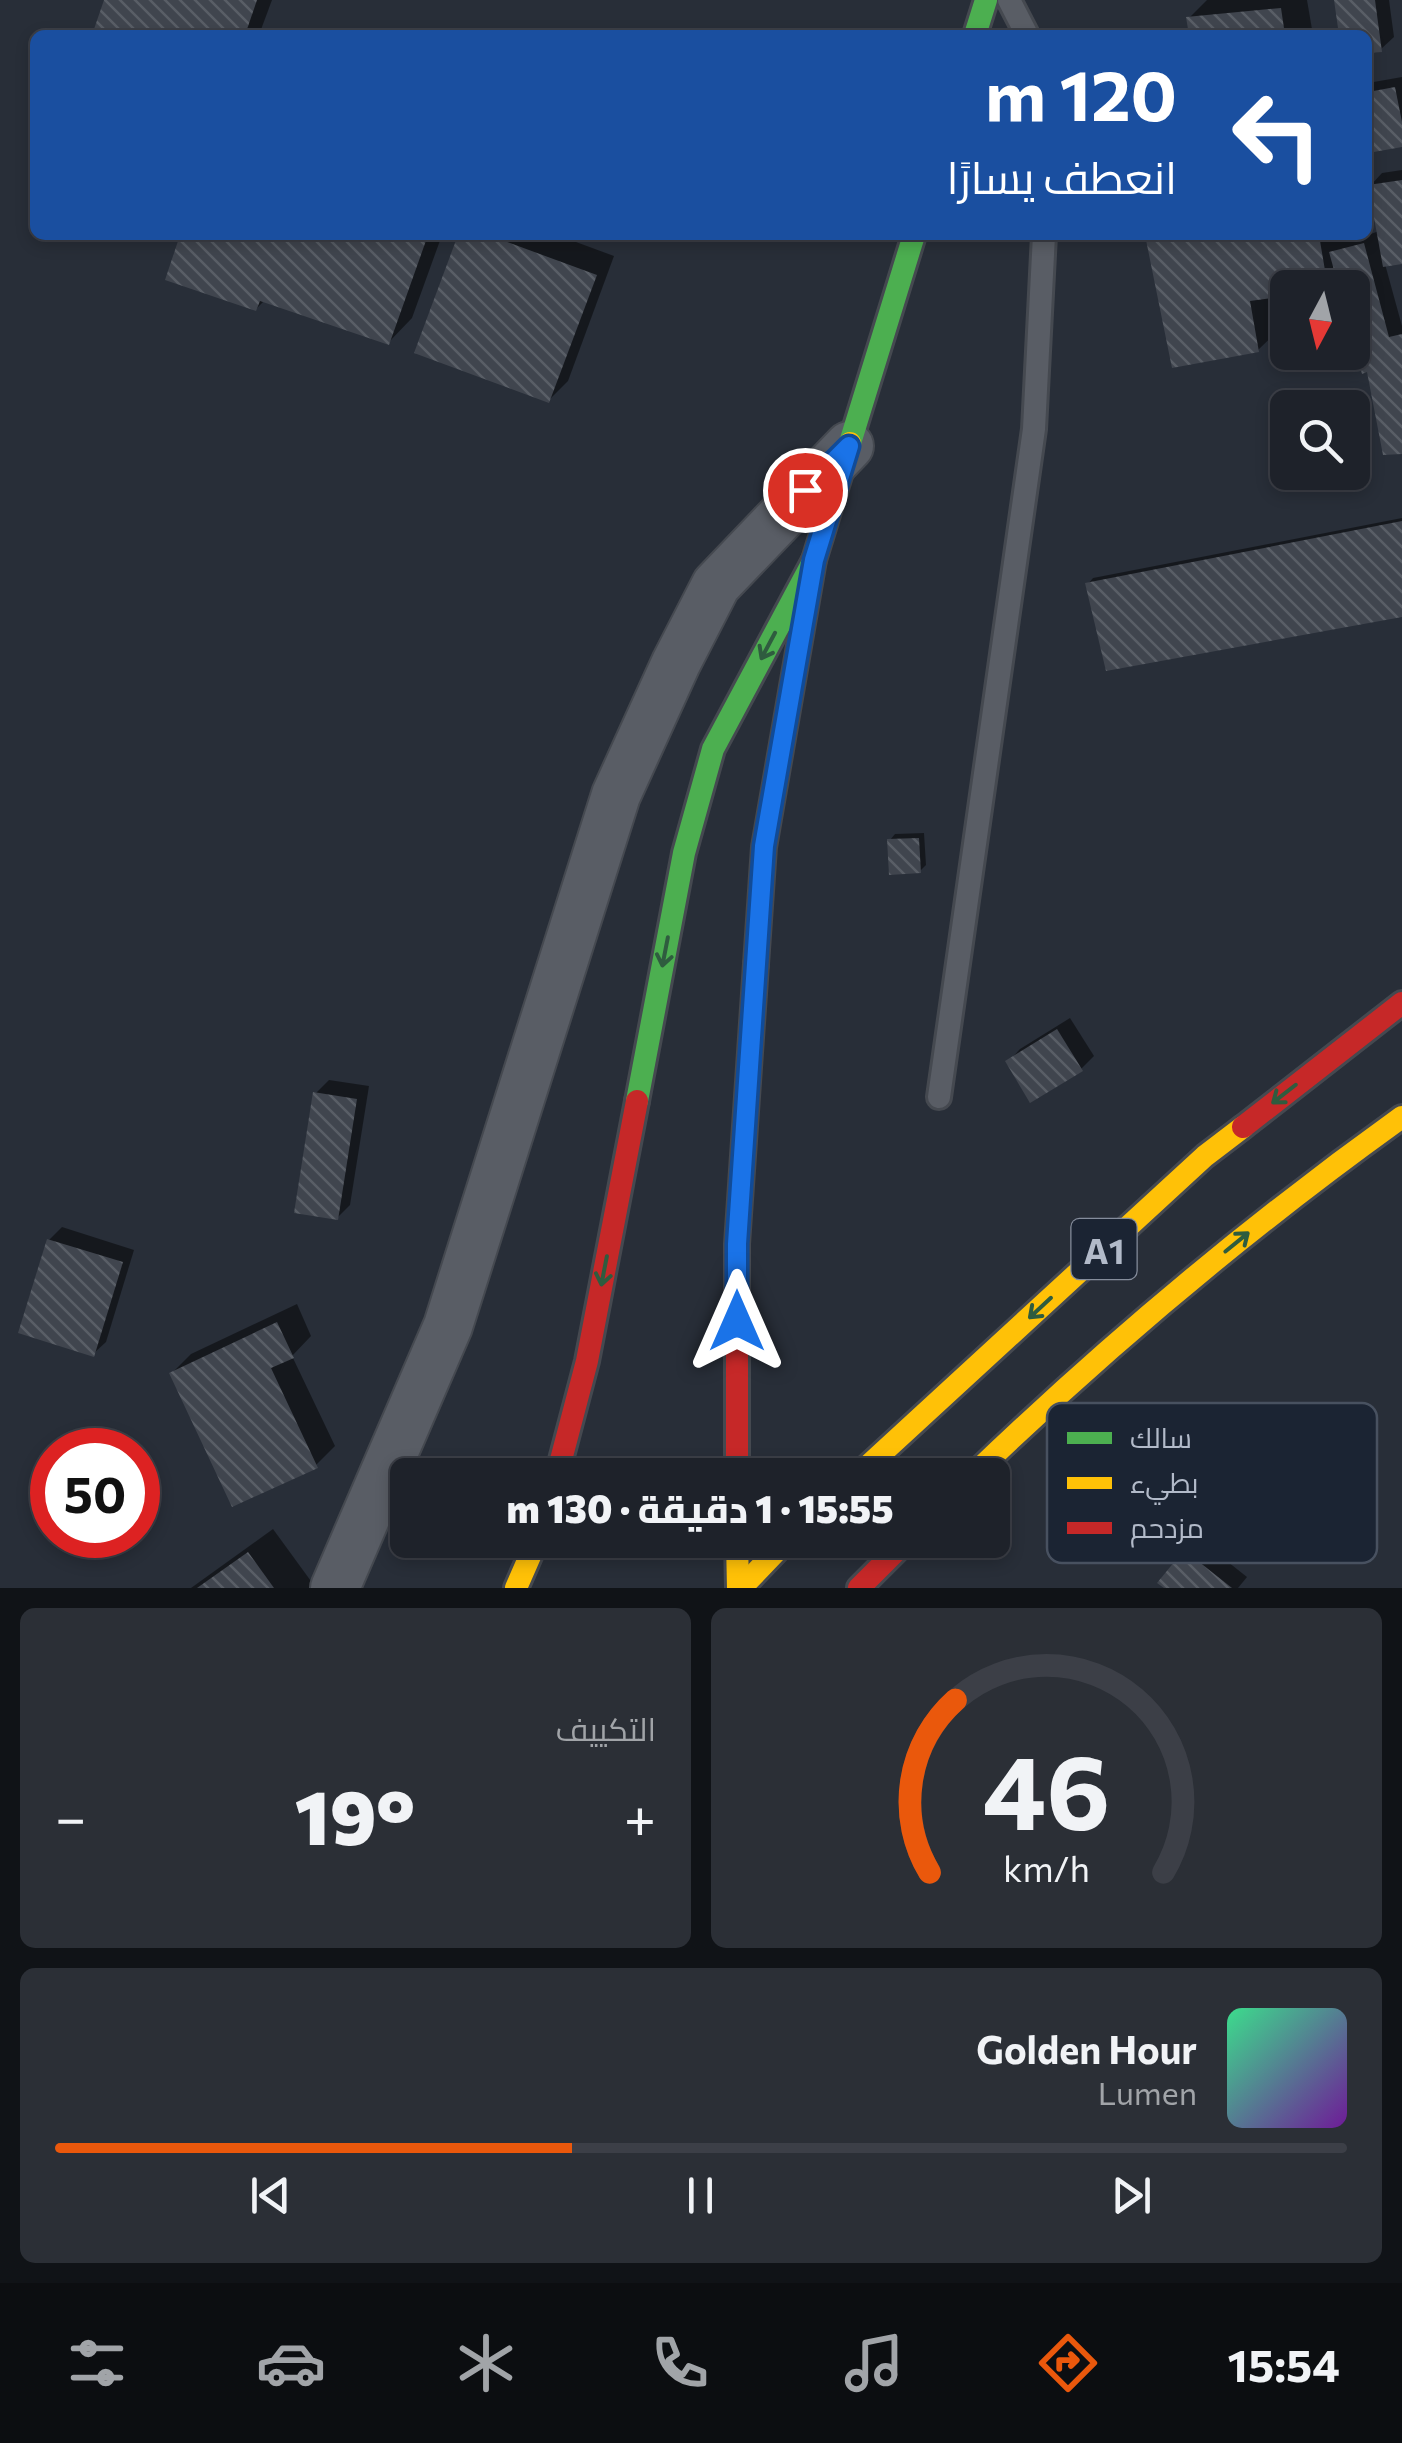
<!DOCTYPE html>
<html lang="ar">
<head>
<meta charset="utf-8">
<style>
	:root { --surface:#1e222a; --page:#2b2f36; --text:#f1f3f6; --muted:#a1a4a8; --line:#3c3f47; --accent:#ea580c }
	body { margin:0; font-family:Commissioner,Cairo,sans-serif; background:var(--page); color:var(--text); direction:rtl; height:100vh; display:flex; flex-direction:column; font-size:38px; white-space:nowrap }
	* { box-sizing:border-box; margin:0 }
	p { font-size:32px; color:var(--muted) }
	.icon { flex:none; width:55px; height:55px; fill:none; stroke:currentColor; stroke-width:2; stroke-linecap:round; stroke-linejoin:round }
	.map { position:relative; height:1588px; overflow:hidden; direction:ltr }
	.details { display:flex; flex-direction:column; gap:20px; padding:20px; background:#101317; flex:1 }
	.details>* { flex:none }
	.guide { position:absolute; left:30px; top:30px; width:1342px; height:210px; border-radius:15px; box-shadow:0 5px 15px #0003,0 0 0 2px var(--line); direction:rtl; background:#1a4fa0; color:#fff; overflow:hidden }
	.needle { width:65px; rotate:187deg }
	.buttons { position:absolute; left:1270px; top:270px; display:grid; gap:20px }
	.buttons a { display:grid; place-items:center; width:100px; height:100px; border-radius:15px; background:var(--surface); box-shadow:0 5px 15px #0003,0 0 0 2px var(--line); font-size:50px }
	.speed { position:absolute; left:30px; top:1428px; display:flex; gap:20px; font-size:50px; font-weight:700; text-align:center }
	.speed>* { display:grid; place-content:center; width:130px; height:130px; border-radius:50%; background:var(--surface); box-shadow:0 5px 15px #0003,0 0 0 2px var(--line); line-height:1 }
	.speed .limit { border:15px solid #d22; background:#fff; color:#111 }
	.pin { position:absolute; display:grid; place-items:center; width:85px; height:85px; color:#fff; margin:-42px; border:5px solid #fff; border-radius:50%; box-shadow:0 2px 10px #0007 }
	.me { position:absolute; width:110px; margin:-55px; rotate:0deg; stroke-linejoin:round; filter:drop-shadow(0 0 8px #0008) }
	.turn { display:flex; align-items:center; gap:35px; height:210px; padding:0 30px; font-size:45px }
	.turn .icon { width:130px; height:130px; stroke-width:2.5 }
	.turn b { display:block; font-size:70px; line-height:85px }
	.big { font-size:75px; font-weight:800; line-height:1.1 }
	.details .tile { flex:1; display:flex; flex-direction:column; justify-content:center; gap:15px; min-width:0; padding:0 35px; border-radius:15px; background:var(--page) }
	.details .dial { align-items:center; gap:0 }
	.dial svg { height:260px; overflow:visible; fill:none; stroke:var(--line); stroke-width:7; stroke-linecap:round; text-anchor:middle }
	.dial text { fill:var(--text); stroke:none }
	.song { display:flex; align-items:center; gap:30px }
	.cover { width:120px; height:120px; border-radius:15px; background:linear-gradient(135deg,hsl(150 70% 55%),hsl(280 70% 35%)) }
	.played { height:10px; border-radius:5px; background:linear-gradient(90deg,var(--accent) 40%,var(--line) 40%) }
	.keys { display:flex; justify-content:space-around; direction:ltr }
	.heat { display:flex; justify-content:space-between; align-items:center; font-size:55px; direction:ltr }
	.details .tiles { flex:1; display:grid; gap:20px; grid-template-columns:1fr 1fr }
	.tile:last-child { grid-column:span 2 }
	.trip { position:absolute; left:390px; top:1458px; width:620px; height:100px; border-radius:15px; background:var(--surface); box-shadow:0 5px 15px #0003,0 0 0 2px var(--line); font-weight:800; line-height:100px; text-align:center; direction:rtl }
	.tabs { display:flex; height:160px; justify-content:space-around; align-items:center; background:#0c0e11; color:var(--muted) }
	.tabs .icon { width:70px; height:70px }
	.tabs .current { color:var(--accent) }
	.tabs b { font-size:45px; color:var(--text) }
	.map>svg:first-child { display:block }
	.shadow { fill:#0007 }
	.building { fill:url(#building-back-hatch) }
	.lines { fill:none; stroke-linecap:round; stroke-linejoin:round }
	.lane-casing { stroke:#454950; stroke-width:28 }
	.street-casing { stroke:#454950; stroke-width:52 }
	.fast-casing { stroke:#454950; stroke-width:28 }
	.slow-casing { stroke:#454950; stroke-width:28 }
	.jam-casing { stroke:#454950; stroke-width:28 }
	.lane { stroke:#595d65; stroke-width:22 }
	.street { stroke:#595d65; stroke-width:48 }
	.fast { stroke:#4caf50; stroke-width:22 }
	.slow { stroke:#ffc107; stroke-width:22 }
	.jam { stroke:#c62828; stroke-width:22 }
	.oneway { stroke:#2f5c3f }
	.route-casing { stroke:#114b97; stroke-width:25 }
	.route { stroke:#1a73e8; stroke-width:18 }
	.labels { text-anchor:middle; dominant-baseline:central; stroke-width:10; stroke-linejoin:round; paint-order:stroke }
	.shield { fill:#1b2433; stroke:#858d9c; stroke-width:2.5 }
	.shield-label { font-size:35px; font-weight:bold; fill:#b2bac9 }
	.key { fill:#1b2433; stroke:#485160; stroke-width:2.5 }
	.key-label { font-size:28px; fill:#b2bac9 }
</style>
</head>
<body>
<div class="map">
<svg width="1402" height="1588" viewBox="0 0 1402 1588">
	<defs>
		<pattern id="building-back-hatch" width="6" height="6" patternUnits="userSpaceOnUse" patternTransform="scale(2.5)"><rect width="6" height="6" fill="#40454e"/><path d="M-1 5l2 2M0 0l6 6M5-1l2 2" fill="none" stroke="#595e66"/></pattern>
	</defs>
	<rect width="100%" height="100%" fill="#282e38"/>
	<g class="shadow">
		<polygon points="107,0 272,0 259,35 94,35"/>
		<polygon points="1207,0 1307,0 1313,35 1192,35 1189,18"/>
		<polygon points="1337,0 1389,0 1394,37 1381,49 1368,51 1368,35 1342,35"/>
		<polygon points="1402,77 1402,145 1368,150 1368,83"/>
		<polygon points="1402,170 1402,261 1385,264 1402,326 1402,452 1352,288 1338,276 1328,287 1288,288 1277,295 1283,326 1258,350 1148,235 1347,235 1348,239 1368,235 1379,231 1370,186 1382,173"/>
		<polygon points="183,235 442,235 412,318 388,343 265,300 256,309"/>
		<polygon points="461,235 557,235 614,256 568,381 549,400"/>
		<polygon points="1402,518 1402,615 1088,584 1093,578"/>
		<polygon points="924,833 926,865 920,871 890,840 895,834"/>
		<polygon points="1070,1018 1094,1056 1081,1069 1008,1062 1020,1049"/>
		<polygon points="329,1080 369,1086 350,1205 337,1218 316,1093"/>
		<polygon points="62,1227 134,1250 106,1342 93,1354 49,1240"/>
		<polygon points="297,1304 311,1336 292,1356 335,1446 316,1465 172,1373 191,1354"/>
		<polygon points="273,1529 316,1588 191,1588"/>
		<polygon points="1199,1539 1247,1577 1238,1588 1168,1588 1161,1582"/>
	</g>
	<g class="building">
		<polygon points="104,0 257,0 245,35 92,35"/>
		<polygon points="1334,0 1375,0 1382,52 1368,53 1368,35 1339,35"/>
		<polygon points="1281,8 1285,35 1189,35 1186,17"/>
		<polygon points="1395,87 1402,122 1402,147 1368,153 1368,92"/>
		<polygon points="1402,180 1402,264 1383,267 1368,185"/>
		<polygon points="180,235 428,235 389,345 260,301 256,311 165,280"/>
		<polygon points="458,235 488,235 597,275 549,403 414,353"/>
		<polygon points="1145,235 1319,235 1328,288 1288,288 1288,296 1250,301 1259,352 1172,368"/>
		<polygon points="1364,243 1389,337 1402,334 1402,454 1383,455 1367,372 1362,374 1352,340 1352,288 1339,288 1329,252"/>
		<polygon points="1402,521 1402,617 1106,671 1085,583"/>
		<polygon points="919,838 921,873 889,875 887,839"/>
		<polygon points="1057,1029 1083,1071 1030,1103 1005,1061"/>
		<polygon points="313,1092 357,1099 338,1220 294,1213"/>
		<polygon points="47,1239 123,1262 94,1357 18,1333"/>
		<polygon points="277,1322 294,1358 271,1368 318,1468 232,1507 169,1373"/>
		<polygon points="1184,1550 1232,1588 1164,1588 1157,1583"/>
		<polygon points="248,1552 274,1588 197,1588"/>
	</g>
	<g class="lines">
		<defs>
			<g id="lane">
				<polyline points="1009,0 1027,35"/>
				<polyline points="939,1097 1034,429 1044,235"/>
			</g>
			<polyline id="street" points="335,1588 448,1326 616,795 676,663 716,585 849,446"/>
			<g id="fast">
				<polyline points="975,35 986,0"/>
				<polyline points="850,443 914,235"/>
				<polyline points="637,1101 684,853 713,749 814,560"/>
			</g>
			<g id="slow">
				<polyline points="756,964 764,847 814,560 850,443"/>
				<polyline points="858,1475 1205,1156 1243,1127"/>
				<path d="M973 1475C1108 1345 1250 1226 1402 1117"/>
				<polyline points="737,1540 738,1588"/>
				<polyline points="516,1588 537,1540"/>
				<polyline points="741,1588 787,1540"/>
			</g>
			<g id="jam">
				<polyline points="1243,1127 1402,1003"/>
				<polyline points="557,1475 587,1361 637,1101"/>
				<polyline points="737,1475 737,1244 756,964"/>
				<polyline points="859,1588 907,1540"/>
			</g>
		</defs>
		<use href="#lane" class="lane-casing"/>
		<use href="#street" class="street-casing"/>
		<use href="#fast" class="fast-casing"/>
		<use href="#slow" class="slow-casing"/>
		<use href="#jam" class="jam-casing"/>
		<use href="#lane" class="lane"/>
		<use href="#street" class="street"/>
		<use href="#fast" class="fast"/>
		<use href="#slow" class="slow"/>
		<use href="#jam" class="jam"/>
	</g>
	<defs><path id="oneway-shaft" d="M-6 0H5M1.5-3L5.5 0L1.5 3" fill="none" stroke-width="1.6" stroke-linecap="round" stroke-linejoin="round" transform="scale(2.5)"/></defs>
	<g class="oneway">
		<use href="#oneway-shaft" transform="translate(768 646) rotate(118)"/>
		<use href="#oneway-shaft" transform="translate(665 952) rotate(101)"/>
		<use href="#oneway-shaft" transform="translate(1284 1094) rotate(142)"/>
		<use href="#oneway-shaft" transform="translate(1237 1242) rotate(-39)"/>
		<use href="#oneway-shaft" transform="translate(604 1271) rotate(101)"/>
		<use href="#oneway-shaft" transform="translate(1040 1308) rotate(137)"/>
	</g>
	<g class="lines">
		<defs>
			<polyline id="route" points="737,1321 737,1244 764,846 814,560 849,446 805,490"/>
		</defs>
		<use href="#route" class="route-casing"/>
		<use href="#route" class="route"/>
	</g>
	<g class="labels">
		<rect class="shield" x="1071.5" y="1219" width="65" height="60" rx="8"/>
		<g class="shield-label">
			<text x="1104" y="1249">A1</text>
		</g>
	</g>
	<rect x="1047" y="1403" width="330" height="160" rx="15" class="key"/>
	<rect x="1067" y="1432" width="45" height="12" fill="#4caf50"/>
	<rect x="1067" y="1477" width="45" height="12" fill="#ffc107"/>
	<rect x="1067" y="1522" width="45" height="12" fill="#c62828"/>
	<g class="key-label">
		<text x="1130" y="1448">سالك</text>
		<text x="1130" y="1493">بطيء</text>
		<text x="1130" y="1538">مزدحم</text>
	</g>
</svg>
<div class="buttons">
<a><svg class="needle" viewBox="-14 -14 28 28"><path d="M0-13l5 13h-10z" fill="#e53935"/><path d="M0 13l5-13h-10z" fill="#a1a4a8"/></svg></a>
<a><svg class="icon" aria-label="search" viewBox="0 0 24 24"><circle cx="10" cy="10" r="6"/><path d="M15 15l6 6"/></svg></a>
</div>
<div class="speed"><div class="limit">50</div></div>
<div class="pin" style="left:805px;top:490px;background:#d93025"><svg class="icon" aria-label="arrive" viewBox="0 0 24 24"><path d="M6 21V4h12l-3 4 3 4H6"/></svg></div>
<svg class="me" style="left:737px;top:1321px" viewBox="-20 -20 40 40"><path d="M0-17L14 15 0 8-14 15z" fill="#1a73e8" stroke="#fff" stroke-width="4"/></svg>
<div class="trip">15:55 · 1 دقيقة · 130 m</div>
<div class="guide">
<div class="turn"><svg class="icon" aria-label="left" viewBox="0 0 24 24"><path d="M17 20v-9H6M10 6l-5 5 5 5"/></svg><div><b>120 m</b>انعطف يسارًا</div></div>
</div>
</div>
<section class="details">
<div class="tiles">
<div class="tile dial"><svg viewBox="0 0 100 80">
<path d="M14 69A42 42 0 1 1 86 69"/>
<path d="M14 69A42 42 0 0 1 22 16" stroke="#ea580c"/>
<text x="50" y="56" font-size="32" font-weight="700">46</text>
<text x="50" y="72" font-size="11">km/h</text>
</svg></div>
<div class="tile"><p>التكييف</p>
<div class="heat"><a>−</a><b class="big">19°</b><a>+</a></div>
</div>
<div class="tile">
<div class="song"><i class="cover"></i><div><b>Golden Hour</b><p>Lumen</p></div></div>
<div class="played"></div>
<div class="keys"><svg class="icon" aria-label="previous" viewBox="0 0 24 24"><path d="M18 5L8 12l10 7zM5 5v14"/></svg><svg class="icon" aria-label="pause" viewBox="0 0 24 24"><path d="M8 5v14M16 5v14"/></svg><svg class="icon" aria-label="next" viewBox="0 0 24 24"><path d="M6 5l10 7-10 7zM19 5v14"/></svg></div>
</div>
</div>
</section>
<nav class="tabs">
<b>15:54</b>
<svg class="icon current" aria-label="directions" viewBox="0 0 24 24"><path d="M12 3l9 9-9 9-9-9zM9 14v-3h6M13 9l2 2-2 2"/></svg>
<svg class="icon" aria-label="music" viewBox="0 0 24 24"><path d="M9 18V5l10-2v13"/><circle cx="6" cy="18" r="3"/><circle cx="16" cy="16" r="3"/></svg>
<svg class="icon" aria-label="phone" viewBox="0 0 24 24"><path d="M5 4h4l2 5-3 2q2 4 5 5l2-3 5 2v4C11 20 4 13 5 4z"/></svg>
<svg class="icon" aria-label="climate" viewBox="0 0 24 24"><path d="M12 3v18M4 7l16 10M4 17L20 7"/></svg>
<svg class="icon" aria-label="car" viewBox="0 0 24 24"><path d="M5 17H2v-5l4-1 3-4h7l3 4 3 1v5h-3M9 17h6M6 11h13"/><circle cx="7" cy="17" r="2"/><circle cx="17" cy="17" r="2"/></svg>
<svg class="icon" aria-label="filters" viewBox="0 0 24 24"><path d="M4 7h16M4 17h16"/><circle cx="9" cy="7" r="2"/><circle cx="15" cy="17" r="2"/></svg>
</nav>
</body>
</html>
